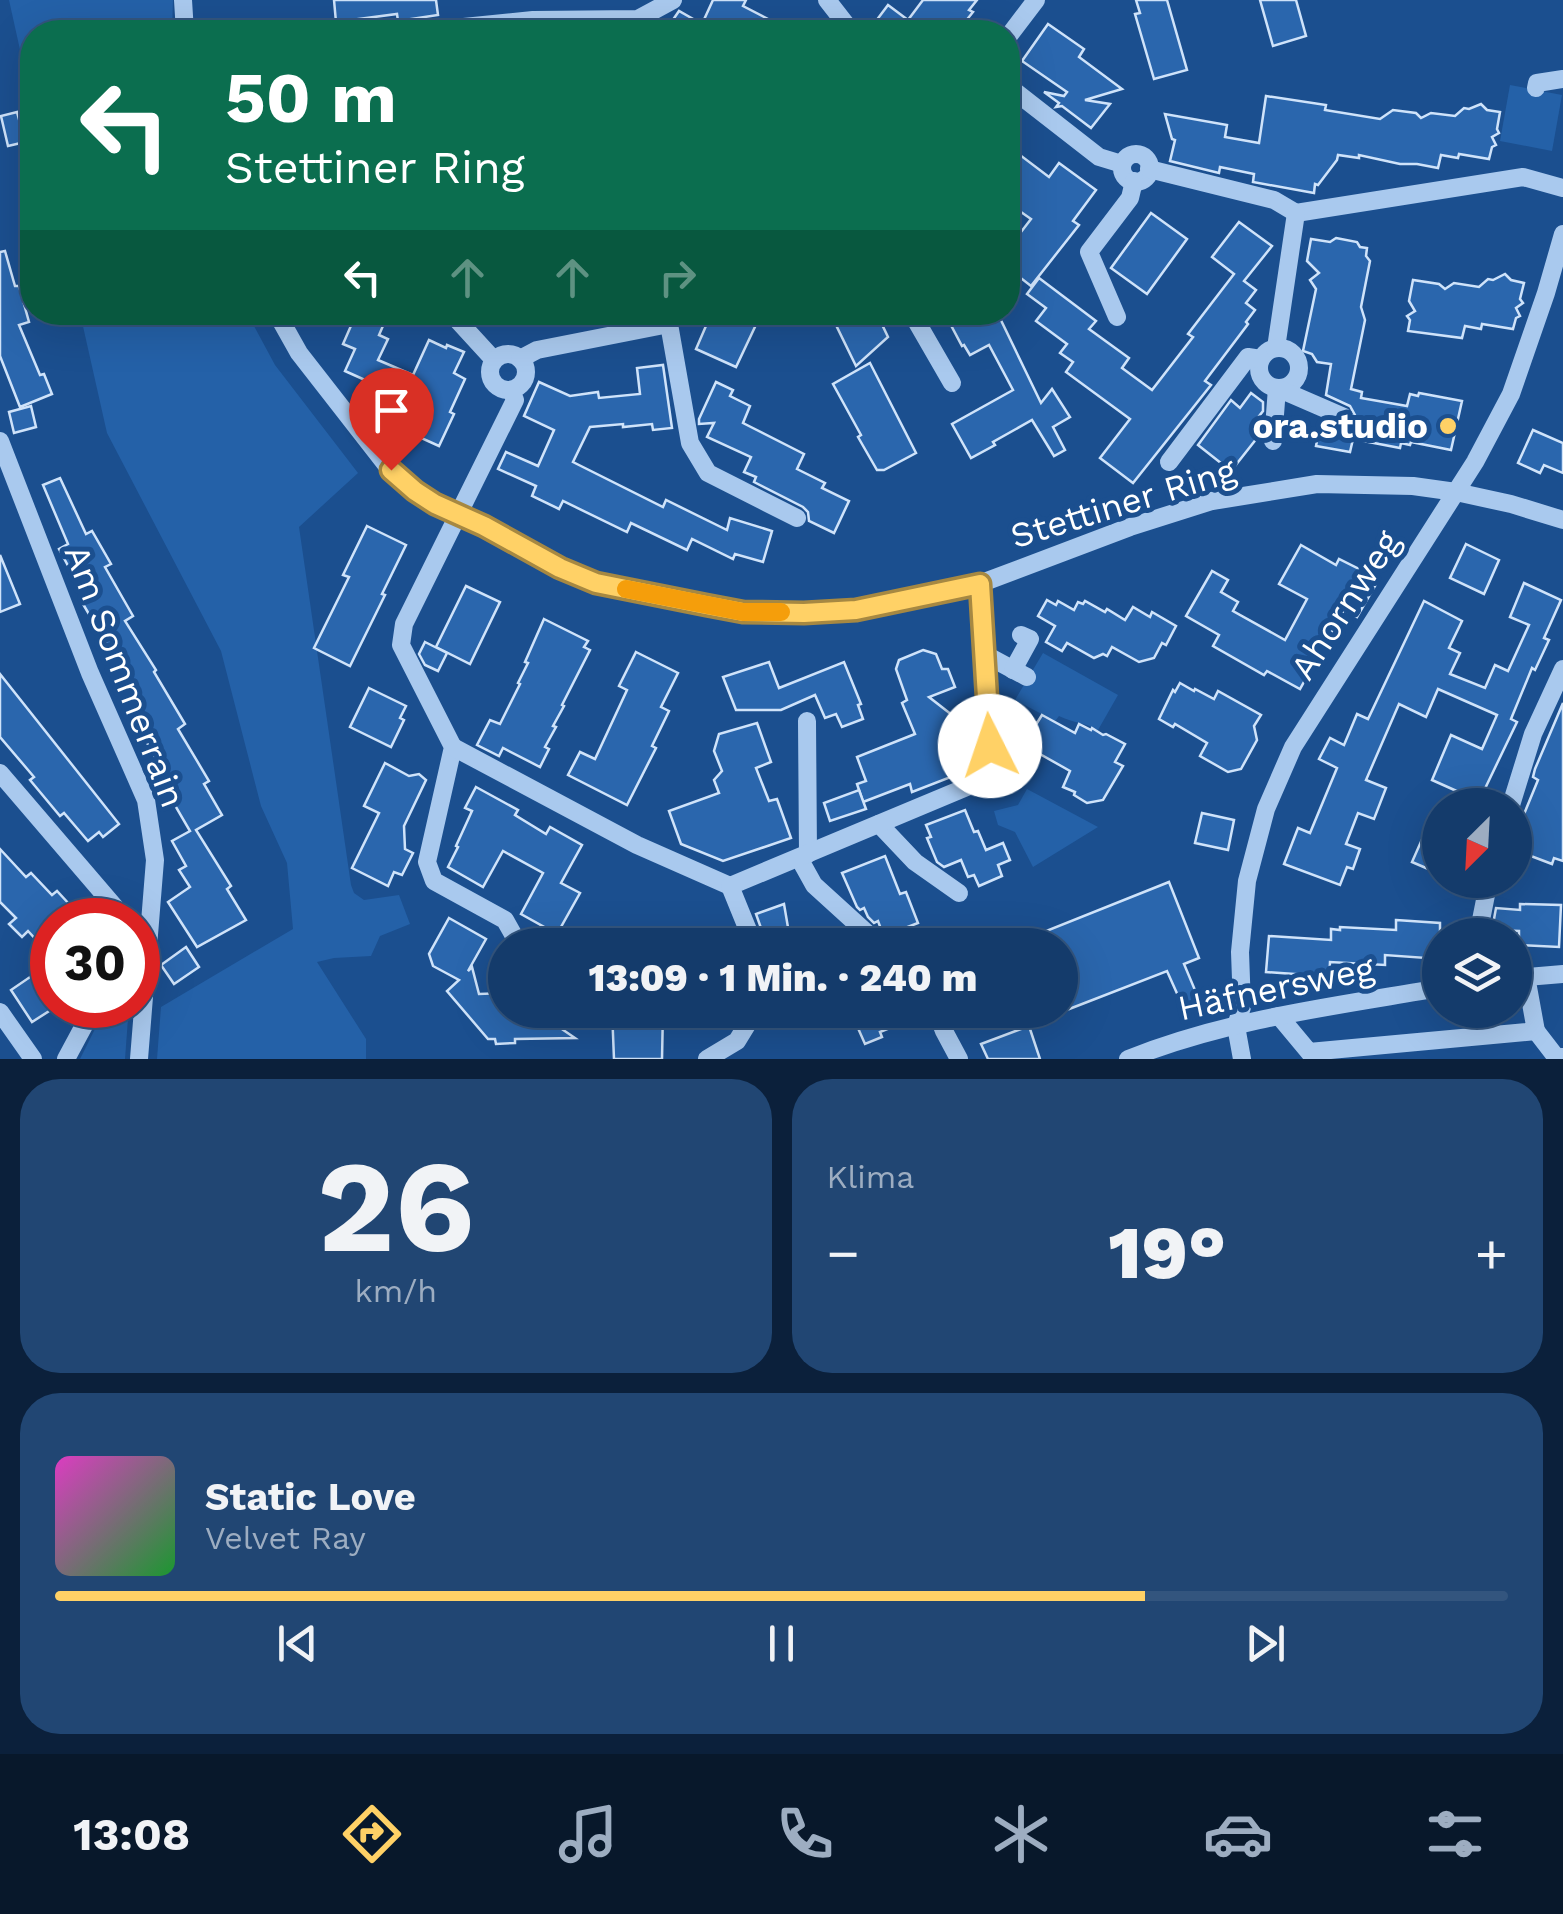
<!DOCTYPE html>
<html lang="de">
<head>
<meta charset="utf-8">
<style>
	:root { --surface:#143b6b; --page:#214673; --text:#f1f3f6; --muted:#9dadc1; --line:#33557e; --accent:#ffd166 }
	body { margin:0; font-family:"Work Sans",sans-serif; background:var(--page); color:var(--text); height:100vh; display:flex; flex-direction:column; font-size:38px; white-space:nowrap }
	* { box-sizing:border-box; margin:0 }
	p { font-size:32px; color:var(--muted) }
	.icon { flex:none; width:55px; height:55px; fill:none; stroke:currentColor; stroke-width:2; stroke-linecap:round; stroke-linejoin:round }
	.map { position:relative; height:1059px; overflow:hidden }
	.drawer { display:flex; flex-direction:column; gap:20px; padding:20px; background:#0b203b; flex:1 }
	.drawer>* { flex:none }
	.top-card { position:absolute; left:20px; top:20px; width:1000px; height:305px; border-radius:40px; box-shadow:0 10px 40px #0002,0 0 0 2px var(--line); background:#0b6e4f; color:#fff; overflow:hidden }
	.needle { width:65px; rotate:204deg }
	.tools { position:absolute; left:1422px; top:788px; display:grid; gap:20px }
	.tools a { display:grid; place-items:center; width:110px; height:110px; border-radius:50%; background:var(--surface); box-shadow:0 10px 40px #0002,0 0 0 2px var(--line); font-size:50px }
	.speed { position:absolute; left:30px; top:898px; display:flex; gap:20px; font-size:50px; font-weight:700; text-align:center }
	.speed>* { display:grid; place-content:center; width:130px; height:130px; border-radius:50%; background:var(--surface); box-shadow:0 10px 40px #0002,0 0 0 2px var(--line); line-height:1 }
	.speed .limit { border:15px solid #d22; background:#fff; color:#111 }
	.pin { position:absolute; display:grid; place-items:center; width:85px; height:85px; color:#fff; margin:-102px -42px; border-radius:50% 50% 50% 0; rotate:-45deg; box-shadow:0 0 10px #0007 }
	.pin .icon { rotate:45deg }
	.me { position:absolute; width:110px; margin:-55px; rotate:356deg; stroke-linejoin:round; filter:drop-shadow(0 0 8px #0008) }
	.turn { display:flex; align-items:center; gap:35px; height:210px; padding:0 40px; font-size:45px }
	.turn .icon { width:130px; height:130px; stroke-width:2.5 }
	.turn b { display:block; font-size:70px; line-height:85px }
	.lanes { display:flex; align-items:center; height:95px; padding:0 40px; background:#0003; justify-content:center; gap:50px; direction:ltr }
	.lanes .off { opacity:.35 }
	.big { font-size:75px; font-weight:800; line-height:1.1 }
	.drawer .widget { flex:1; display:flex; flex-direction:column; justify-content:center; gap:15px; min-width:0; padding:0 35px; border-radius:40px; background:var(--page) }
	.drawer .dial { align-items:center; gap:0 }
	.dial b { font-size:130px; line-height:1 }
	.song { display:flex; align-items:center; gap:30px }
	.cover { width:120px; height:120px; border-radius:15px; background:linear-gradient(135deg,hsl(310 70% 55%),hsl(130 70% 35%)) }
	.played { height:10px; border-radius:5px; background:linear-gradient(90deg,var(--accent) 75%,var(--line) 75%) }
	.keys { display:flex; justify-content:space-around; direction:ltr }
	.heat { display:flex; justify-content:space-between; align-items:center; font-size:55px; direction:ltr }
	.drawer .tiles { flex:1; display:grid; gap:20px; grid-template-columns:1fr 1fr }
	.widget:last-child { grid-column:span 2 }
	.trip { position:absolute; left:488px; top:928px; width:590px; height:100px; border-radius:50px; background:var(--surface); box-shadow:0 10px 40px #0002,0 0 0 2px var(--line); font-weight:800; line-height:100px; text-align:center }
	.menu { display:flex; height:160px; justify-content:space-around; align-items:center; background:#08182b; color:var(--muted) }
	.menu .icon { width:70px; height:70px }
	.menu .current { color:var(--accent) }
	.menu b { font-size:45px; color:var(--text) }
	.map>svg:first-child { display:block }
	.green { fill:#2461a8 }
	.building { fill:#2a66ad; stroke:#cfe3fa; stroke-width:2.5 }
	.lines { fill:none; stroke-linecap:round; stroke-linejoin:round }
	.minor { stroke:#a9c9ee; stroke-width:18 }
	.route-casing { stroke:#a68842; stroke-width:25 }
	.route { stroke:#ffd166; stroke-width:18 }
	.slow { stroke:#f59e0b; stroke-width:18 }
	.poi-dot { fill:#ffd166; stroke:#1b4f8f; stroke-width:4 }
	.labels { text-anchor:middle; dominant-baseline:central; stroke-width:10; stroke-linejoin:round; paint-order:stroke }
	.poi-label { font-size:35px; font-weight:bold; fill:#fff; stroke:#1b4f8f; text-anchor:end }
	.street-label { font-size:35px; fill:#fff; stroke:#1b4f8f }
</style>
</head>
<body>
<div class="map">
<svg width="1563" height="1059" viewBox="0 0 1563 1059">
	<rect width="100%" height="100%" fill="#1b4f8f"/>
	<g class="green">
		<polygon points="9,0 173,0 172,32 32,32 32,104"/>
		<polygon points="1510,85 1562,95 1552,151 1500,141"/>
		<polygon points="80,313 247,313 275,365 358,473 299,527 351,885 354,893 364,900 399,895 410,924 380,936 371,956 334,958 317,962 366,1039 366,1059 157,1059 161,1007 293,929 287,863 261,806 221,651 107,433"/>
		<path d="M1043 653 1118 695 1098 730C1084 722 1073 723 1059 716L1055 721 1015 700Z"/>
		<polygon points="1027,789 1098,827 1033,867 1015,832 998,825 994,811 1018,805"/>
		<polygon points="107,1005 129,1005 125,1059 80,1059"/>
	</g>
	<g class="building">
		<polygon points="334,0 436,0 438,15 398,21 397,14 336,22"/>
		<polygon points="713,0 746,0 743,6 793,32 677,32 668,27 679,11 702,24"/>
		<polygon points="923,0 977,0 969,10 973,12 957,32 891,32 876,21 888,5 908,20"/>
		<polygon points="1136,0 1167,0 1187,70 1154,79 1135,14 1140,13"/>
		<polygon points="1260,0 1296,0 1306,36 1273,46"/>
		<polygon points="1048,24 1084,49 1079,57 1122,89 1085,100 1110,104 1091,128 1062,106 1056,107 1059,103 1044,92 1064,96 1067,92 1022,61"/>
		<polygon points="1266,96 1326,105 1325,110 1380,119 1393,110 1416,113 1421,118 1431,113 1455,116 1464,108 1469,109 1481,104 1487,110 1500,112 1497,129 1499,133 1492,137 1496,145 1492,147 1489,159 1459,154 1458,158 1441,155 1438,168 1417,164 1400,164 1359,155 1359,158 1338,155 1337,160 1318,185 1315,184 1314,193 1253,182 1254,174 1220,167 1219,173 1170,161 1175,140 1172,139 1165,114 1227,125 1225,137 1259,143"/>
		<polygon points="17,112 25,142 8,146 1,116"/>
		<polygon points="1008,146 1049,177 1059,163 1096,190 1073,221 1079,225 1031,286 1008,268 1008,249 1031,219 1008,203"/>
		<polygon points="1151,213 1187,239 1147,294 1111,268"/>
		<polygon points="1239,222 1272,246 1244,281 1256,290 1246,303 1255,310 1246,322 1248,324 1205,381 1211,385 1133,483 1100,458 1130,419 1066,372 1073,362 1060,353 1067,344 1036,321 1046,308 1027,294 1039,278 1096,321 1089,329 1129,358 1122,368 1152,390 1193,337 1188,334 1234,274 1212,257"/>
		<polygon points="1336,238 1357,242 1360,247 1367,248 1366,256 1370,261 1361,307 1365,320 1351,389 1362,392 1361,398 1407,406 1410,394 1418,396 1419,393 1462,401 1451,450 1411,442 1410,445 1401,443 1400,448 1353,439 1350,452 1316,446 1321,421 1346,429 1355,423 1356,417 1350,406 1326,395 1331,364 1317,362 1312,354 1303,351 1316,289 1310,280 1319,273 1307,261 1311,239 1330,242"/>
		<polygon points="5,251 15,286 19,286 29,322 19,325 40,375 44,374 52,394 20,407 0,356 0,252"/>
		<polygon points="1505,274 1511,280 1524,283 1520,299 1523,303 1516,308 1520,316 1516,318 1513,329 1482,324 1481,329 1465,326 1462,338 1408,331 1410,320 1407,316 1415,311 1409,301 1413,280 1439,284 1445,289 1454,283 1479,287 1488,279 1493,280"/>
		<polygon points="357,312 389,312 379,335 388,339 378,360 413,375 429,340 446,348 447,345 464,352 454,373 465,379 450,412 454,414 439,446 399,428 412,401 345,371 355,349 343,344"/>
		<polygon points="712,312 762,312 736,367 696,349"/>
		<polygon points="844,312 876,312 888,337 856,366 836,325 847,320"/>
		<polygon points="944,312 997,312 1041,403 1052,389 1070,417 1053,427 1065,450 1054,456 1032,420 993,442 995,445 971,458 952,424 1013,390 989,345 970,355 964,345 962,346"/>
		<polygon points="870,363 916,453 884,470 877,470 858,437 861,435 833,384"/>
		<polygon points="663,365 672,428 653,430 652,424 623,427 623,424 590,427 573,462 663,507 666,500 727,530 730,518 772,531 763,562 735,554 733,559 692,539 687,550 631,523 627,532 563,501 559,509 532,496 536,486 498,469 506,452 538,466 554,430 524,416 539,382 570,396 598,392 599,398 640,394 637,368"/>
		<polygon points="716,382 733,390 730,396 750,406 743,423 804,454 797,469 825,483 822,488 849,501 834,533 809,521 808,512 803,507 754,482 756,477 744,472 751,457 707,437 714,423 699,424 699,419"/>
		<polygon points="1251,393 1263,402 1263,411 1256,420 1262,424 1261,433 1231,471 1198,445 1231,400 1240,408"/>
		<polygon points="31,406 36,427 14,433 9,412"/>
		<polygon points="1533,430 1563,443 1563,473 1544,465 1540,473 1518,463"/>
		<polygon points="60,478 86,534 92,531 111,564 105,567 133,616 125,621 156,670 154,672 185,724 178,729 209,781 204,784 222,815 196,830 231,886 227,889 246,920 197,947 168,902 190,887 179,870 186,866 172,841 190,831 173,802 176,800 158,769 161,767 143,736 146,735 132,711 137,708 106,659 113,655 83,604 87,601 59,549 68,544 43,485"/>
		<polygon points="367,526 406,545 382,594 385,595 350,666 314,648 349,577 343,575"/>
		<polygon points="1466,544 1499,560 1484,594 1450,578"/>
		<polygon points="1301,545 1336,565 1339,559 1379,579 1357,617 1344,610 1300,689 1267,671 1264,675 1213,646 1219,635 1186,616 1212,571 1228,580 1221,592 1238,602 1233,611 1285,640 1307,599 1279,584"/>
		<polygon points="0,555 20,604 0,612"/>
		<polygon points="1524,583 1561,600 1544,638 1549,640 1535,670 1532,668 1511,719 1517,722 1479,801 1432,780 1451,735 1482,749 1497,715 1438,689 1426,717 1399,704 1366,780 1386,788 1374,819 1358,813 1346,844 1360,849 1353,869 1347,867 1340,885 1284,864 1298,828 1310,833 1337,768 1319,759 1330,738 1344,745 1357,714 1368,719 1424,601 1462,621 1449,648 1460,653 1450,674 1485,688 1495,665 1508,671 1529,625 1510,617"/>
		<polygon points="466,586 500,602 470,664 436,647"/>
		<polygon points="1047,600 1056,605 1058,601 1074,610 1078,602 1083,604 1085,601 1105,612 1107,609 1125,620 1133,607 1150,617 1152,612 1176,626 1166,645 1162,643 1154,658 1139,662 1112,647 1107,656 1103,654 1094,658 1067,643 1062,651 1046,642 1055,626 1038,616"/>
		<polygon points="544,619 588,641 584,647 590,650 562,705 564,706 553,726 556,727 545,747 549,749 540,767 503,748 499,756 477,745 490,720 500,724 520,684 518,683 528,663 525,662"/>
		<polygon points="425,642 447,653 438,671 425,665 419,654"/>
		<polygon points="923,650 936,654 942,669 948,669 955,687 929,697 961,722 969,744 969,770 912,792 910,784 863,802 857,784 866,781 857,757 915,734 902,703 907,700 896,669 899,660"/>
		<polygon points="636,652 678,673 661,707 669,711 652,746 656,748 627,805 568,775 580,752 595,759 627,690 619,686"/>
		<polygon points="769,662 779,688 844,662 861,704 858,705 863,719 842,727 836,714 825,718 815,695 781,710 736,710 723,677"/>
		<polygon points="0,674 119,824 103,837 99,832 88,841 64,813 60,816 30,780 34,777 0,737"/>
		<polygon points="1180,683 1194,691 1195,689 1214,699 1218,691 1261,715 1254,726 1257,740 1241,769 1228,772 1200,756 1207,743 1175,724 1173,727 1159,719 1173,690 1175,692"/>
		<polygon points="369,688 406,706 400,718 404,720 391,747 350,727"/>
		<polygon points="1563,703 1563,861 1554,858 1552,864 1515,850 1515,836 1538,780 1533,777 1535,769"/>
		<polygon points="1042,715 1075,733 1079,724 1091,730 1092,728 1103,735 1106,734 1125,744 1115,762 1123,766 1103,800 1087,803 1074,795 1075,792 1063,787 1070,771 1024,745 1035,722 1037,723"/>
		<polygon points="757,723 771,762 756,768 769,801 777,799 791,838 723,861 681,844 669,811 719,793 714,780 722,771 714,751 719,734"/>
		<polygon points="385,763 409,776 419,774 426,780 404,826 405,849 413,853 402,875 394,872 388,886 352,868 379,813 364,806"/>
		<polygon points="476,787 518,810 515,815 546,834 550,827 582,845 561,883 580,893 557,934 521,914 543,873 503,851 483,887 448,867 458,847 456,846 472,811 465,808"/>
		<polygon points="859,790 866,809 830,821 824,803"/>
		<polygon points="965,810 974,832 978,831 986,850 1003,843 1010,860 998,865 1002,876 979,886 974,875 968,877 961,860 944,867 937,862 927,838 931,837 926,825"/>
		<polygon points="1202,813 1234,820 1228,850 1195,843"/>
		<polygon points="1427,828 1440,833 1440,874 1412,862"/>
		<polygon points="0,849 26,877 31,873 52,895 57,891 70,905 65,909 75,920 52,920 52,957 28,931 22,937 9,924 16,918 0,902"/>
		<polygon points="885,856 900,894 906,892 918,923 887,935 881,929 878,921 874,923 868,917 864,908 860,910 857,907 842,873"/>
		<polygon points="1169,882 1199,958 1184,964 1200,1002 1184,1009 1167,971 1064,1011 1060,1000 1060,945 1016,945 1016,943"/>
		<polygon points="784,904 791,945 767,945 756,914"/>
		<polygon points="1520,904 1561,905 1559,947 1519,945 1519,931 1492,930 1496,908 1520,910"/>
		<polygon points="449,918 486,939 468,971 472,967 479,994 505,993 505,1010 534,1010 575,1038 515,1039 515,1043 496,1044 495,1039 488,1039 447,991 459,980 433,966 429,954"/>
		<polygon points="1396,920 1440,923 1440,959 1385,955 1385,965 1330,962 1329,980 1308,978 1308,975 1266,972 1269,936 1331,940 1331,929 1340,930 1340,927 1396,930"/>
		<polygon points="186,947 199,967 174,984 161,965"/>
		<polygon points="52,962 52,1005 57,1006 32,1022 11,990"/>
		<polygon points="612,1010 663,1010 662,1059 614,1059"/>
		<polygon points="850,1010 924,1010 924,1014 880,1032 882,1037 865,1044"/>
		<polygon points="1029,1026 1040,1059 988,1059 981,1044"/>
	</g>
	<g class="lines">
		<g class="minor">
			<polyline points="183,0 185,32"/>
			<polyline points="827,0 852,32"/>
			<polyline points="414,32 533,20 638,19 673,0"/>
			<polyline points="1008,37 1036,0"/>
			<polyline points="1008,86 1099,157 1122,164"/>
			<polyline points="1536,88 1537,83 1563,79"/>
			<circle cx="1136" cy="168" r="14"/>
			<polyline points="1149,169 1274,200 1296,213 1523,177 1563,188"/>
			<polyline points="276,312 299,353 391,471 415,491 435,504 484,525 561,568 597,583 743,612 804,613 856,610 979,584 1130,527 1212,501 1317,484 1413,486 1456,492 1511,504 1563,520"/>
			<polyline points="450,312 494,360"/>
			<polyline points="911,312 952,383"/>
			<polyline points="1117,317 1089,252 1130,198 1134,181"/>
			<polyline points="669,324 690,443 708,473 797,518"/>
			<polyline points="1276,348 1296,213"/>
			<circle cx="1279" cy="368" r="20"/>
			<circle cx="508" cy="372" r="18"/>
			<polyline points="520,359 537,350 669,324 680,312"/>
			<polyline points="511,390 515,400 404,624 401,645 453,747 427,862 434,881 505,920 519,945"/>
			<polyline points="0,441 90,673 146,800 155,860 139,1059"/>
			<polyline points="1273,441 1277,388 1344,417"/>
			<polyline points="1169,462 1248,357 1261,359"/>
			<polyline points="984,654 1027,677"/>
			<polyline points="1013,670 1030,639 1021,635"/>
			<polyline points="807,721 808,854"/>
			<polyline points="453,747 637,845 730,886"/>
			<polyline points="0,773 126,920"/>
			<polyline points="1511,805 1533,734 1563,669"/>
			<polyline points="879,824 915,862 959,893"/>
			<polyline points="799,858 814,885 880,945"/>
			<polyline points="1478,935 1489,880"/>
			<polyline points="754,945 730,886 974,784 987,769 989,746 979,584"/>
			<polyline points="1000,945 1004,942"/>
			<polyline points="1515,978 1563,974"/>
			<polyline points="936,1010 944,1031 959,1059"/>
			<polyline points="0,1012 33,1059"/>
			<polyline points="1279,1016 1309,1052 1536,1031 1526,976"/>
			<polyline points="1236,1026 1242,1007 1240,952 1247,881 1266,809 1293,747 1475,462 1511,394 1546,293 1563,234"/>
			<polyline points="1236,1026 1242,1059"/>
			<polyline points="1536,1031 1556,1057 1563,1057"/>
			<polyline points="66,1059 95,1005"/>
			<polyline points="707,1059 737,1041 756,1010"/>
			<path d="M1128 1059C1228 1019 1335 1006 1440 988"/>
		</g>
	</g>
	<g class="lines">
		<defs>
			<polyline id="route" points="391,470 415,491 435,504 484,526 560,568 596,583 706,605 743,612 804,613 856,610 980,584 990,746"/>
		</defs>
		<use href="#route" class="route-casing"/>
		<use href="#route" class="route"/>
		<polyline class="slow" points="626,589 743,612 781,612"/>
	</g>
	<circle class="poi-dot" cx="1448" cy="426" r="10"/>
	<g class="labels">
		<g class="poi-label">
			<text x="1428" y="426">ora.studio</text>
		</g>
		<g class="street-label">
			<text transform="translate(1123 503) rotate(-17)">Stettiner Ring</text>
			<text transform="translate(1345 605) rotate(-57)">Ahornweg</text>
			<text transform="translate(125 676) rotate(69)">Am Sommerrain</text>
			<text transform="translate(1276 988) rotate(-12)">Häfnersweg</text>
		</g>
	</g>
</svg>
<div class="tools">
<a><svg class="needle" viewBox="-14 -14 28 28"><path d="M0-13l5 13h-10z" fill="#e53935"/><path d="M0 13l5-13h-10z" fill="#9dadc1"/></svg></a>
<a><svg class="icon" aria-label="layers" viewBox="0 0 24 24"><path d="M12 4l9 5-9 5-9-5zM3 14l9 5 9-5"/></svg></a>
</div>
<div class="speed"><div class="limit">30</div></div>
<div class="pin" style="left:391px;top:470px;background:#d93025"><svg class="icon" aria-label="arrive" viewBox="0 0 24 24"><path d="M6 21V4h12l-3 4 3 4H6"/></svg></div>
<svg class="me" style="left:990px;top:746px" viewBox="-20 -20 40 40"><circle r="19" fill="#fff"/><path d="M0-13L10 11 0 6-10 11z" fill="#ffd166"/></svg>
<div class="trip">13:09 · 1 Min. · 240 m</div>
<div class="top-card">
<div class="turn"><svg class="icon" aria-label="left" viewBox="0 0 24 24"><path d="M17 20v-9H6M10 6l-5 5 5 5"/></svg><div><b>50 m</b>Stettiner Ring</div></div>
<div class="lanes"><svg class="icon" aria-label="left" viewBox="0 0 24 24"><path d="M17 20v-9H6M10 6l-5 5 5 5"/></svg><svg class="icon off" aria-label="ahead" viewBox="0 0 24 24"><path d="M12 20V5M6 11l6-6 6 6"/></svg><svg class="icon off" aria-label="ahead" viewBox="0 0 24 24"><path d="M12 20V5M6 11l6-6 6 6"/></svg><svg class="icon off" aria-label="right" viewBox="0 0 24 24"><path d="M7 20v-9h11M14 6l5 5-5 5"/></svg></div>
</div>
</div>
<section class="drawer">
<div class="tiles">
<div class="widget dial"><b>26</b><p>km/h</p></div>
<div class="widget"><p>Klima</p>
<div class="heat"><a>−</a><b class="big">19°</b><a>+</a></div>
</div>
<div class="widget">
<div class="song"><i class="cover"></i><div><b>Static Love</b><p>Velvet Ray</p></div></div>
<div class="played"></div>
<div class="keys"><svg class="icon" aria-label="previous" viewBox="0 0 24 24"><path d="M18 5L8 12l10 7zM5 5v14"/></svg><svg class="icon" aria-label="pause" viewBox="0 0 24 24"><path d="M8 5v14M16 5v14"/></svg><svg class="icon" aria-label="next" viewBox="0 0 24 24"><path d="M6 5l10 7-10 7zM19 5v14"/></svg></div>
</div>
</div>
</section>
<nav class="menu">
<b>13:08</b>
<svg class="icon current" aria-label="directions" viewBox="0 0 24 24"><path d="M12 3l9 9-9 9-9-9zM9 14v-3h6M13 9l2 2-2 2"/></svg>
<svg class="icon" aria-label="music" viewBox="0 0 24 24"><path d="M9 18V5l10-2v13"/><circle cx="6" cy="18" r="3"/><circle cx="16" cy="16" r="3"/></svg>
<svg class="icon" aria-label="phone" viewBox="0 0 24 24"><path d="M5 4h4l2 5-3 2q2 4 5 5l2-3 5 2v4C11 20 4 13 5 4z"/></svg>
<svg class="icon" aria-label="climate" viewBox="0 0 24 24"><path d="M12 3v18M4 7l16 10M4 17L20 7"/></svg>
<svg class="icon" aria-label="car" viewBox="0 0 24 24"><path d="M5 17H2v-5l4-1 3-4h7l3 4 3 1v5h-3M9 17h6M6 11h13"/><circle cx="7" cy="17" r="2"/><circle cx="17" cy="17" r="2"/></svg>
<svg class="icon" aria-label="filters" viewBox="0 0 24 24"><path d="M4 7h16M4 17h16"/><circle cx="9" cy="7" r="2"/><circle cx="15" cy="17" r="2"/></svg>
</nav>
</body>
</html>
